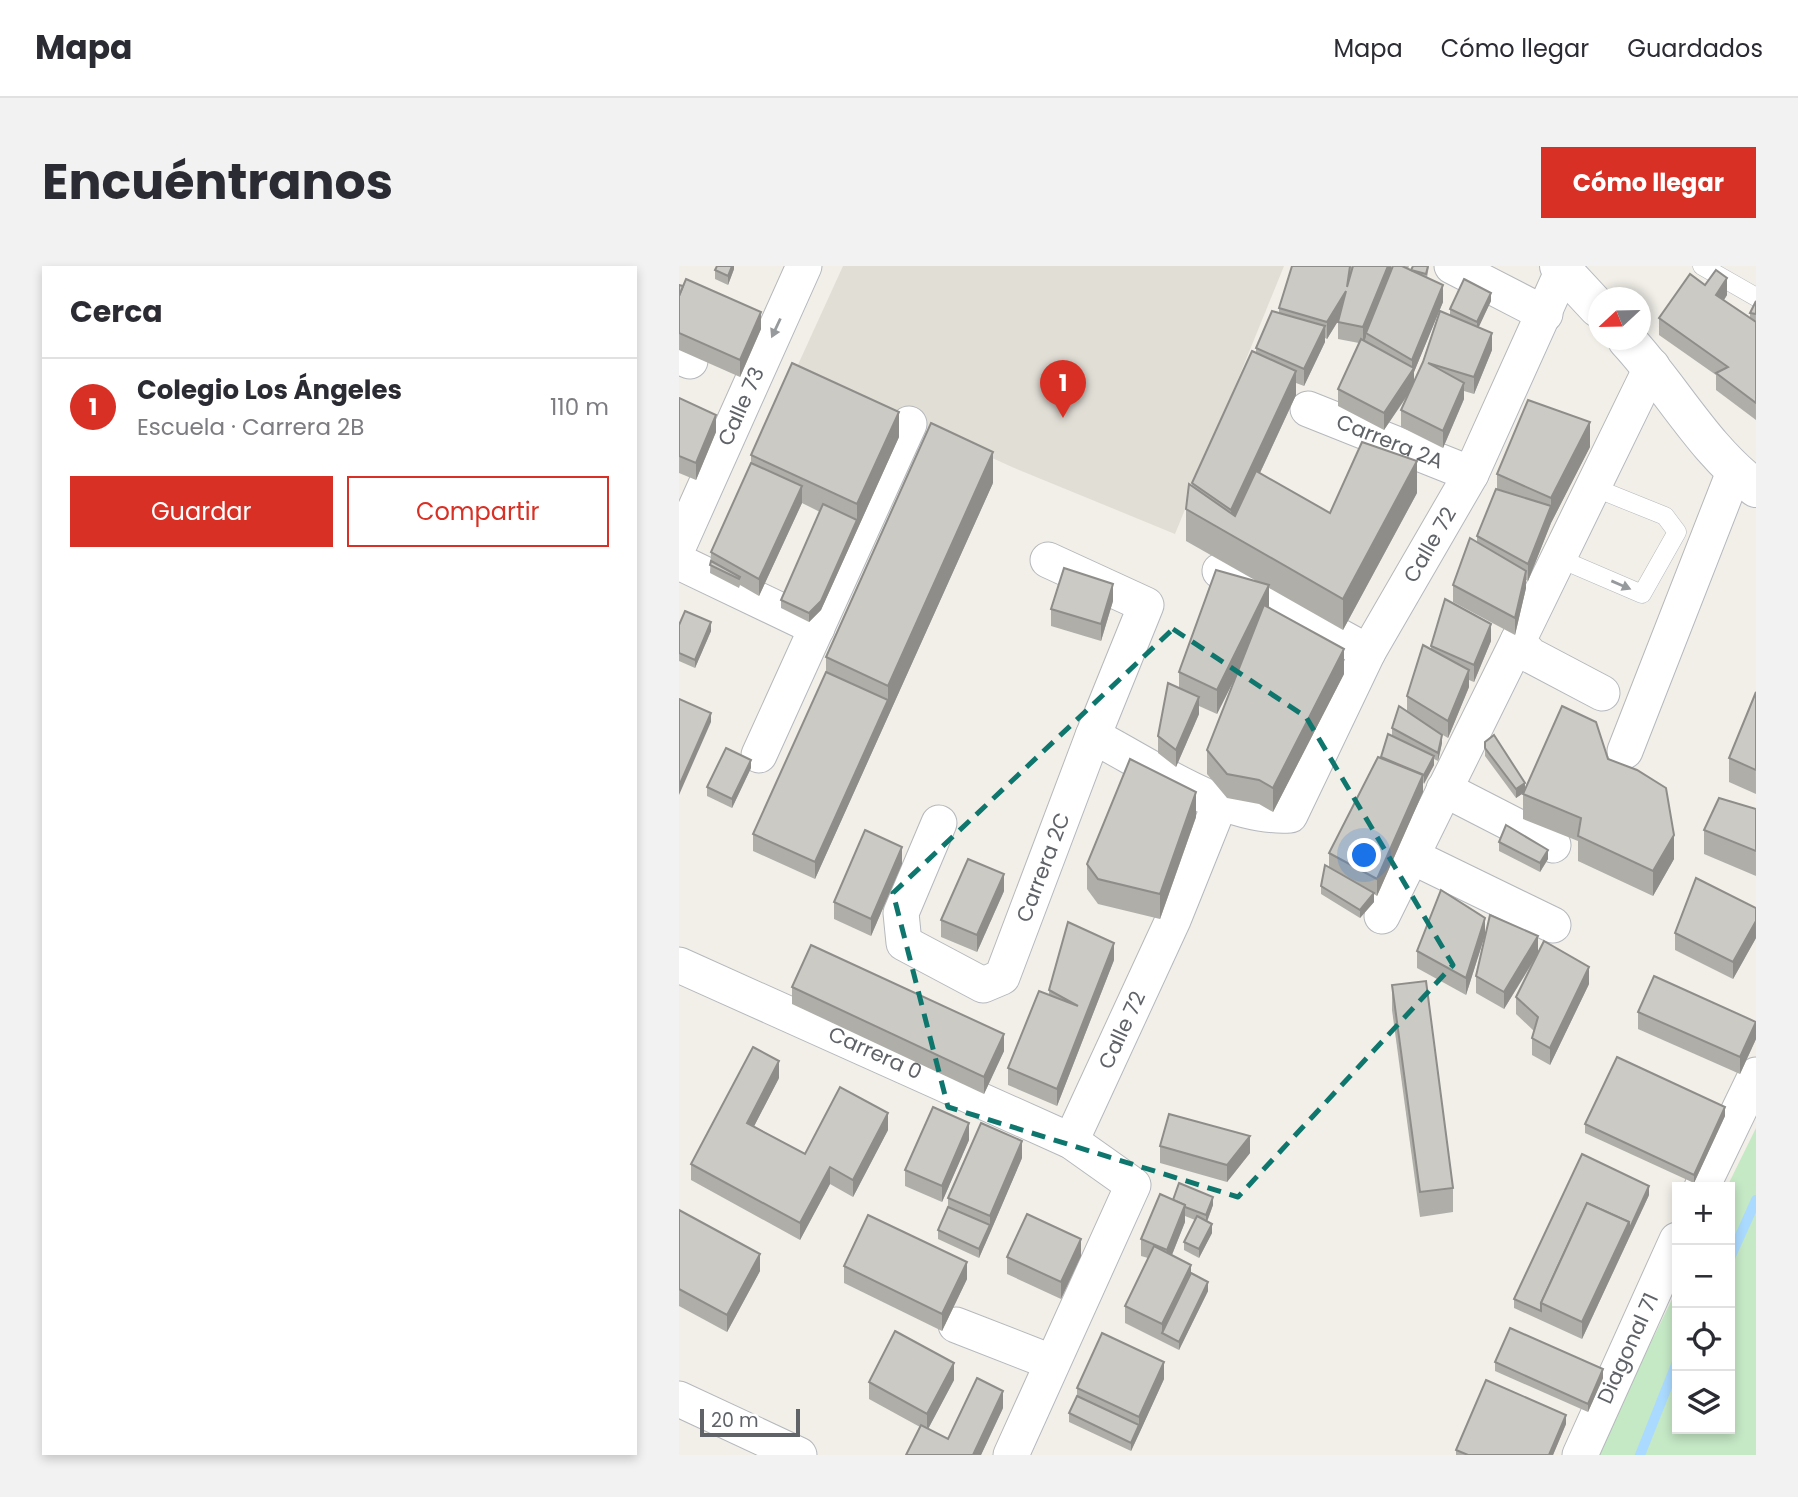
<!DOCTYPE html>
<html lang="es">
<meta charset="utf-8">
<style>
:root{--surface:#fff;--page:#f2f2f3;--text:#2b2b33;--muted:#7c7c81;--line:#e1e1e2;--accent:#d93025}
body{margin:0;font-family:Poppins,sans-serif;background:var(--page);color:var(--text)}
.controls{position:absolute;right:21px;bottom:21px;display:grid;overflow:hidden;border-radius:0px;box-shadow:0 4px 10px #0003}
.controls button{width:63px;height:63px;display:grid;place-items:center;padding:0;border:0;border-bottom:2px solid var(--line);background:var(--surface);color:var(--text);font:35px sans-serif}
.compass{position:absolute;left:909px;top:21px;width:63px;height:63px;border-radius:50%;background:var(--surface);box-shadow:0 4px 10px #0003;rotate:248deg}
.scale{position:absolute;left:21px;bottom:18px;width:100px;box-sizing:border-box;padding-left:7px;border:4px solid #5f6368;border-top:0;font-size:19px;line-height:24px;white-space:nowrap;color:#5f6368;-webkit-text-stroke:5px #fff;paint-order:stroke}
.you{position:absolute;left:686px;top:590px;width:24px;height:24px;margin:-18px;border:5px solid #fff;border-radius:50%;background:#1a73e8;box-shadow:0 0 0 10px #1a73e833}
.badge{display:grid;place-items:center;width:46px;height:46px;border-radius:50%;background:var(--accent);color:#fff;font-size:23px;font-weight:700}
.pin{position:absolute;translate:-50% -58px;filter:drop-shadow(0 2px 4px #0008)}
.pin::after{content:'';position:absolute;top:37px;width:24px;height:21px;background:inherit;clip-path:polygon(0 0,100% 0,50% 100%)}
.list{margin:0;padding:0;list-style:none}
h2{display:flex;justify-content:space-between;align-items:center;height:91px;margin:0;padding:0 28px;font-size:30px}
h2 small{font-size:23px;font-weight:400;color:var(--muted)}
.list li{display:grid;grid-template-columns:46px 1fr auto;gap:21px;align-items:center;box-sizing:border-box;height:98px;padding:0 28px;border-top:2px solid var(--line)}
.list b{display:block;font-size:26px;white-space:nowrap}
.list p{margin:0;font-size:23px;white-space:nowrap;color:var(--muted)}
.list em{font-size:23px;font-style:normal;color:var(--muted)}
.actions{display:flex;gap:14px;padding:21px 28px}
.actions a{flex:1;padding:16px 0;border:2px solid var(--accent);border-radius:0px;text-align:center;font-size:24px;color:var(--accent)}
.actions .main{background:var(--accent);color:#fff}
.icon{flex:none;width:38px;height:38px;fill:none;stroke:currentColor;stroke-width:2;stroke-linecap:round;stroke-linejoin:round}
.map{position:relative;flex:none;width:1077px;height:1189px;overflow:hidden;border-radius:0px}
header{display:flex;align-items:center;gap:42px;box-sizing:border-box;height:98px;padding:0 35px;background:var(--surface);border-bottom:2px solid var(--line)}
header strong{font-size:33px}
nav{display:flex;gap:38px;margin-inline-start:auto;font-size:24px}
.intro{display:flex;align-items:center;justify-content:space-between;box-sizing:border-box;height:168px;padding:0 42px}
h1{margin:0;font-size:49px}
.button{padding:18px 32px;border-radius:0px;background:var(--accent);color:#fff;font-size:24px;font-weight:700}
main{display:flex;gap:42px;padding:0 42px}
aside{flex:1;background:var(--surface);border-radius:0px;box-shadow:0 4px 10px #0003}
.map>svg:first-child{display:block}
</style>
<header>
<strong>Mapa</strong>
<nav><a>Mapa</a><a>Cómo llegar</a><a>Guardados</a></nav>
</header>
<div class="intro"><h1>Encuéntranos</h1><a class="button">Cómo llegar</a></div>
<main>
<aside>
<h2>Cerca<small></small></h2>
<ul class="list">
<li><span class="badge">1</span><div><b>Colegio Los Ángeles</b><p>Escuela · Carrera 2B</p></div><em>110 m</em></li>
</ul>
<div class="actions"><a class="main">Guardar</a><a>Compartir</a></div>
</aside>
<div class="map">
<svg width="1077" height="1189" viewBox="0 0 1077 1189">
<rect width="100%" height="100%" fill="#f1efe8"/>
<polygon fill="#e1ded6" points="164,0 605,0 496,268 333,201 117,103"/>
<polygon fill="#c5e8c5" points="1077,862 1077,1189 917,1189 998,1023 998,1163 1051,1163 1051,921 1048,921"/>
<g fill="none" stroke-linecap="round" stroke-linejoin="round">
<g stroke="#aadaff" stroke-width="10">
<polyline points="1051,992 1077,934"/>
<polyline points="961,1189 998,1096"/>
</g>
<g stroke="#b5b8bc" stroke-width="19">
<g id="lane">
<polyline points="1023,0 1077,31"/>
<polyline points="879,292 963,328 998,266 986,250 914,221"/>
</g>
</g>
<g stroke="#b5b8bc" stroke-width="37">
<g id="street">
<polyline points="773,0 866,48"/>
<polyline points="0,91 11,95"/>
<path id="s1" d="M629 143 792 208"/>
<path id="s2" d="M0 279 125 0"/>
<polyline points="369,294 467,339 414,470"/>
<polyline points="0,296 138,362"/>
<polyline points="541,305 689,386"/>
<polyline points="923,427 851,389 839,375 973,100"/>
<polyline points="946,485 1055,206"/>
<polyline points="80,489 230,158"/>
<polyline points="765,523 874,579"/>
<path id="s3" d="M260 557 222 647 225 677 304 719 323 711 414 470C472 500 545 553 611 549L689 386 792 208 884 4"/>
<polyline points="732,590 874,659"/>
<polyline points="703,650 839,375"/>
<path id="s4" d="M0 699 392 875 454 919 332 1189"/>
<path id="s5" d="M392 875 494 654 541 537"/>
<polyline points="1023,921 1077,809"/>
<polyline points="277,1059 372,1096"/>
<polyline points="0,1133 120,1189"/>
<path id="s6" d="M901 1189 998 974"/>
</g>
</g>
<g stroke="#b6babf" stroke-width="40">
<g id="secondary">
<polyline points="880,0 919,42"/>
<path d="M948 74C992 121 1025 184 1077 222"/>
</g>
</g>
<use href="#lane" stroke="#fff" stroke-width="18"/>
<use href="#street" stroke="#fff" stroke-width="35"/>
<use href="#secondary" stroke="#fff" stroke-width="38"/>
</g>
<g fill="#afaea9">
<polygon points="55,0 55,3 49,19 36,13 36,4"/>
<polygon points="613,0 730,0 729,3 732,4 750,0 748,12 764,36 735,106 735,116 771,49 771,43 812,35 799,61 813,84 795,128 785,125 785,133 764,182 722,161 722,144 731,126 705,164 659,140 659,123 680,77 659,73 659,55 648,73 646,72 646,76 625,120 617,117 617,129 581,207 651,247 738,227 664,364 590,322 590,342 665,408 594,546 580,538 548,532 528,508 528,484 558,408 538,448 520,440 520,448 497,501 479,487 479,470 500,422 500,406 581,317 507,275 507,243 513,221 513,217 577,87 577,82 600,47 600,42"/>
<polygon points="0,19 82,63 61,111 0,84"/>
<polygon points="1026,19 1048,29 1045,34 1071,52 1071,47 1077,35 1077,154 1037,124 1037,109 980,69 980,52"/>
<polygon points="0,132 37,166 17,214 0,207"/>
<polygon points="220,171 142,344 130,356 102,342 102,334 141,246 123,237 80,330 61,319 60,322 31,307 32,286 72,197 72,189"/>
<polygon points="911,181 872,257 849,315 847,314 847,322 836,369 774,336 774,319 798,276 798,270 818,223 818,208"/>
<polygon points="314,217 136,613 74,585 74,568 147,406 147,391"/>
<polygon points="434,335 422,375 372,360 372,343"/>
<polygon points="0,359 32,365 16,402 0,395"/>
<polygon points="812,375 795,416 790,414 790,421 769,472 757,465 763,477 759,495 755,493 755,499 744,518 744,526 698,630 695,628 695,636 681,652 642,628 642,620 650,602 650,587 713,470 713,462 728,445 728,430 752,383 752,380"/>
<polygon points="1077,426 1077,528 1050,516 1050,492"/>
<polygon points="806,476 846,523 929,493 995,593 974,630 899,595 899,575 844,553 844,527 837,532 806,490"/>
<polygon points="72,502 53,542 28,530 28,521"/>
<polygon points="1077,543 1077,610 1025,588 1025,564"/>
<polygon points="517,551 481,653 419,638 408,623 408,598"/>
<polygon points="820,576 869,593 861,606 820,585"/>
<polygon points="223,598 192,670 155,653 155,636"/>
<polygon points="325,625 298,686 262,671 262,654"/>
<polygon points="1077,642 1077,672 1054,713 996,684 996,667"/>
<polygon points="806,669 787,729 738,702 738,685"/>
<polygon points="859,687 910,718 871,799 853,789 853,772 855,765 837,748 837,731 859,688 825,743 797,727 797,710"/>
<polygon points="435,694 378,840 329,819 329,802 370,729 370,724"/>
<polygon points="713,719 774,922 774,946 741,951 713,744"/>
<polygon points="113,721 325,785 305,828 113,738"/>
<polygon points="959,746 1077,773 1061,808 959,763"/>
<polygon points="100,812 75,860 126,888 209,864 174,931 151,918 121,974 12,914 12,898"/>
<polygon points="1046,850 1015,917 906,867 906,858"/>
<polygon points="290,874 263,936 226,920 226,904"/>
<polygon points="481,880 571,887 548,916 481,897"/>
<polygon points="343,892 300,992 259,973 259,964 269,941 269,932"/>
<polygon points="970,929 903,1073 835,1042 835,1033"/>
<polygon points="494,934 534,939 528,956 533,967 520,992 505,984 505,976 516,954 506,950 506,956 493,989 529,1025 500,1084 446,1057 446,1040 469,992 462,990 462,973"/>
<polygon points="0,944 81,1005 48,1066 0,1040"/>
<polygon points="402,990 382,1033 328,1008 328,991"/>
<polygon points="165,1000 288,1013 263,1065 165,1017"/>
<polygon points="816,1096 924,1112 909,1146 816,1105"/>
<polygon points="485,1113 452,1185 390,1156 390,1147 398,1130 398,1122"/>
<polygon points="275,1114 249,1163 269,1173 324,1142 302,1189 241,1161 190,1133 190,1116"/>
<polygon points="887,1158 874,1189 777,1189 777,1184"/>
</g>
<g fill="#8f8d8a">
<polygon points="53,0 55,0 55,3 49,19 49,10"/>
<polygon points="709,0 712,0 712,10 687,67 687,71 684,78 684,61"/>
<polygon points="1048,12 1048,29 1037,46 1037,29"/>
<polygon points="764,19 764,36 735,106 735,119 705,164 705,147 733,105 733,94"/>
<polygon points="667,25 667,42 648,73 648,56"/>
<polygon points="812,27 812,35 798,65 798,56"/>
<polygon points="82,46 82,63 61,111 61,94"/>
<polygon points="646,60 646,76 625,120 625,103"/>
<polygon points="813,67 813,84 795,128 795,111"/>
<polygon points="617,105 617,129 552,269 552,244"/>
<polygon points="785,117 785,133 764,182 764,165"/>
<polygon points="220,146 220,171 142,344 130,356 130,347 178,254 178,238"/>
<polygon points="37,149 37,166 17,214 17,197"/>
<polygon points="911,156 911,181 872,257 849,315 849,298 872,240 872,232"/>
<polygon points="314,186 314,217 136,613 136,596 209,434 209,420"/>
<polygon points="738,195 738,227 664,364 664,333"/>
<polygon points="123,220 123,237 80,330 80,313"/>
<polygon points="847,305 847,322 836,369 836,352"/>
<polygon points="434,318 434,335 422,375 422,358"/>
<polygon points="590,319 590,344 538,448 538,424"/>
<polygon points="32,356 32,365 16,402 16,394"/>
<polygon points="812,358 812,375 795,416 795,399"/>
<polygon points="665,383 665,408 594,546 594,522"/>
<polygon points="790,404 790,421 769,472 769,455"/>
<polygon points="520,431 520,448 497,501 497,484"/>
<polygon points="32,447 32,456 0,529 0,520"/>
<polygon points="763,469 763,477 759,495 759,487"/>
<polygon points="755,490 755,499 745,518 745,509"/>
<polygon points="72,494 72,502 53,542 53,533"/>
<polygon points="744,509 744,526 698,630 698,613"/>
<polygon points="846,517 846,526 837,532 837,523"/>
<polygon points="517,526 517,551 481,653 481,628"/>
<polygon points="995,569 995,593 974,630 974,605"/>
<polygon points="223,581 223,598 192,670 192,653"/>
<polygon points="869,584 869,593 861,606 861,597"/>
<polygon points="325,608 325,625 298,686 298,669"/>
<polygon points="695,627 695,636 681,652 681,644"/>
<polygon points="806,652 806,669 787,729 787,712"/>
<polygon points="1077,655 1077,672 1054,713 1054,696"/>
<polygon points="859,670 859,687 825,743 825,726"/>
<polygon points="435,677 435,694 378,840 378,823"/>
<polygon points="910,701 910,718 871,799 871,782"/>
<polygon points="1077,756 1077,773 1061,808 1061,791"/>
<polygon points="325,768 325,785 305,828 305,811"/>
<polygon points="100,795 100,812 68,874 68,857"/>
<polygon points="1046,841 1046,850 1015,917 1015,909"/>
<polygon points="209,847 209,864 174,931 174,914"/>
<polygon points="290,857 290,874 263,936 263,920"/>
<polygon points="571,870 571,887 548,916 548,899"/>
<polygon points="343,875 343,892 311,967 311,950"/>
<polygon points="151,901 151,918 121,974 121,957"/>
<polygon points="970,920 970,929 903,1073 903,1056 950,956"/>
<polygon points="534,931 534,939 527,958 527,949"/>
<polygon points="506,939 506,956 488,1001 488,984"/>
<polygon points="533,958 533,967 520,992 520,983"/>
<polygon points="311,959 311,967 300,992 300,983"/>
<polygon points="402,973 402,990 382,1033 382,1016"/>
<polygon points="81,988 81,1005 48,1066 48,1049"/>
<polygon points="288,996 288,1013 263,1065 263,1048"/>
<polygon points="512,999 512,1016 483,1067 483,1058"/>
<polygon points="529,1016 529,1025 500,1084 500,1076"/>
<polygon points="485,1096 485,1113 460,1168 460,1151"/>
<polygon points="275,1097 275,1114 248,1165 248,1148"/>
<polygon points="924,1103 924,1112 909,1146 909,1138"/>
<polygon points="324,1125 324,1142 302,1189 294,1189"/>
<polygon points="887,1149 887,1158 874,1189 870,1189"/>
<polygon points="460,1159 460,1168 452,1185 452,1177"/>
</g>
<g fill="#cccac5" stroke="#8f8d8a" stroke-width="2">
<polygon points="38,0 53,0 49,10 36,4"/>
<polygon points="613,0 671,0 668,21 674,0 709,0 684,61 659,56 667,25 648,56 600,42"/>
<polygon points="714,0 723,0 764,19 733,94 687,67"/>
<polygon points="734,0 749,0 747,8 732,4"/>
<polygon points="1037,4 1048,12 1037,29 1077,56 1077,137 1037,107 1049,101 980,52 1011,8 1026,19"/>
<polygon points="7,13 82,46 61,94 0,67 0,30"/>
<polygon points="785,13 812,27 798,56 771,43"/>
<polygon points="0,19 4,20 0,30"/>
<polygon points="1077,35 1077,48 1071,47"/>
<polygon points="593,45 646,60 625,103 577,82"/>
<polygon points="761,45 813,67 795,111 749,97 785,117 764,165 722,144 744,96"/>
<polygon points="682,73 735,102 705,147 659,123"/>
<polygon points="573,85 617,105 552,244 513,217"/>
<polygon points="113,97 220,146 178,238 72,189"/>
<polygon points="0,132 37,149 17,197 0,190"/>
<polygon points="849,134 911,156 872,232 818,208"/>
<polygon points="252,157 314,186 209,420 147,391"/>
<polygon points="683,176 738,195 664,333 507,243 510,218 556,250 577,205 651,247"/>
<polygon points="72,197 123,220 80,313 32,286"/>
<polygon points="817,223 872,240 849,298 798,270"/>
<polygon points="144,238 178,254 142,335 130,347 102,334"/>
<polygon points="791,272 847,305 836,352 774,319"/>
<polygon points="32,295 61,311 60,313 31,299"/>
<polygon points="385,302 434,318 422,358 372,343"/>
<polygon points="537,304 590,319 538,424 500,406"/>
<polygon points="766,333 812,358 795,399 752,380"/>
<polygon points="585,339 665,383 594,522 580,514 548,508 528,484"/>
<polygon points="6,345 32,356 16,394 0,387 0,359"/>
<polygon points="744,379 790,404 769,455 728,430"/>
<polygon points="147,406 209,434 136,596 74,568"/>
<polygon points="489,417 520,431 497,484 479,470"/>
<polygon points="1077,426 1077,504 1050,492"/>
<polygon points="0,433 32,447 0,520"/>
<polygon points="720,440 763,469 759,487 713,462"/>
<polygon points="883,440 917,456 929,493 958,504 987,522 995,569 974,605 899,570 902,552 844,528"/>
<polygon points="709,468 755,490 745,509 702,491"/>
<polygon points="815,469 846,517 837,523 806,482 806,476"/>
<polygon points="47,482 72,494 53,533 28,521"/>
<polygon points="699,491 744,509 698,613 650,587"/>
<polygon points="451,493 517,526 481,628 419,613 408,598"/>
<polygon points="1040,532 1077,543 1077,585 1025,564"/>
<polygon points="827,559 869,584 861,597 820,576"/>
<polygon points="186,564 223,581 192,653 155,636"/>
<polygon points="289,593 325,608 298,669 262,654"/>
<polygon points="646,599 695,627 681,644 642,620"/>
<polygon points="1017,612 1077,642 1077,655 1054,696 996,667"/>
<polygon points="762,624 806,652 787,712 738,685"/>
<polygon points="811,649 859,670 825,726 797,710"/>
<polygon points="389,656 435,677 378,823 329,802 360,725 399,740 370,724"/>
<polygon points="865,675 910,701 871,782 853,772 859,751 837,731"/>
<polygon points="132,679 325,768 305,811 113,721"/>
<polygon points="975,710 1077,756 1061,791 959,746"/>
<polygon points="747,715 774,922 741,926 713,719"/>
<polygon points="74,781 100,795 68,857 126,888 161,821 209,847 174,914 151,901 121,957 12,898"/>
<polygon points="938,791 1046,841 1015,909 906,858"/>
<polygon points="254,841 290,857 263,920 226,904"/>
<polygon points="490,848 571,870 548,899 481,880"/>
<polygon points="302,857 343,875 311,950 269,932"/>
<polygon points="903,888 970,920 950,964 950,956 908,937 862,1037 862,1045 835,1033"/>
<polygon points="500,917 534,931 527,949 506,941 506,939 494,934"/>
<polygon points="481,928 506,939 488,984 462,973"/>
<polygon points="908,937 950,956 903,1056 862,1037"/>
<polygon points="269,941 311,959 300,983 259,964"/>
<polygon points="0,944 81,988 48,1049 0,1023"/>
<polygon points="348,948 402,973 382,1016 328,991"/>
<polygon points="189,949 288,996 263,1048 165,1000"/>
<polygon points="518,950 533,958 520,983 505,976"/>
<polygon points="475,980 512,999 483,1058 446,1040"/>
<polygon points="512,1007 529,1016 500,1076 483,1067"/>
<polygon points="831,1062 924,1103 909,1138 816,1096"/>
<polygon points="216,1065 275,1097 248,1148 190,1116"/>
<polygon points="423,1067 485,1096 460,1151 398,1122"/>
<polygon points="298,1112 324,1125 294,1189 227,1189 242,1159 269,1173"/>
<polygon points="807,1114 887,1149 870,1189 789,1189 777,1184"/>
<polygon points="398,1130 460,1159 452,1177 390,1147"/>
</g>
<defs><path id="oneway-solid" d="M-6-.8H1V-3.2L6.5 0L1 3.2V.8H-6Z" transform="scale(1.75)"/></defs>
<g fill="#979a9d">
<use href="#oneway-solid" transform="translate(97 62) rotate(115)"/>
<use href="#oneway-solid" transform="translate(942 319) rotate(23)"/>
</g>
<path fill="none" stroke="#0f766e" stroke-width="5" stroke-dasharray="14 9" stroke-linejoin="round" d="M494 363 627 451 774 699 559 931 269 841 214 627Z"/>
<g text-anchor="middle" stroke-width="5" stroke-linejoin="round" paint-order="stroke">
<g font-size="21" fill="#5f6368" stroke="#fff">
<text dy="7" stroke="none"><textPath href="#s2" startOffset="152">Calle 73</textPath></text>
<text dy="7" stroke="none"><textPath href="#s1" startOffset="88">Carrera 2A</textPath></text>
<text dy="7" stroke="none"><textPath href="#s3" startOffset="1015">Calle 72</textPath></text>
<text dy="7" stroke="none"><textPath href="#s3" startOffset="355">Carrera 2C</textPath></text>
<text dy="7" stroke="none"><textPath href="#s5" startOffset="122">Calle 72</textPath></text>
<text dy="7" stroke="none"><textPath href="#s4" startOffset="215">Carrera 0</textPath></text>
<text dy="7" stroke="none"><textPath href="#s6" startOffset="117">Diagonal 71</textPath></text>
</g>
</g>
</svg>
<div class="controls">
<button>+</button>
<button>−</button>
<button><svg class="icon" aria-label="locate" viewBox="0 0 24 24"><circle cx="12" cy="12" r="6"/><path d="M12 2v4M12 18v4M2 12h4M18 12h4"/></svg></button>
<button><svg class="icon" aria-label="layers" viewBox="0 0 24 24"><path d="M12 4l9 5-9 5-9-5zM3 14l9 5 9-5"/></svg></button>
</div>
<svg class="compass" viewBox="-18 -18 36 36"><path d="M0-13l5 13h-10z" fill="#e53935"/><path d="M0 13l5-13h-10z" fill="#7c7c81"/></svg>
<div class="scale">20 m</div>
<div class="you"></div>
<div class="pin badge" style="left:384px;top:152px">1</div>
</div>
</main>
